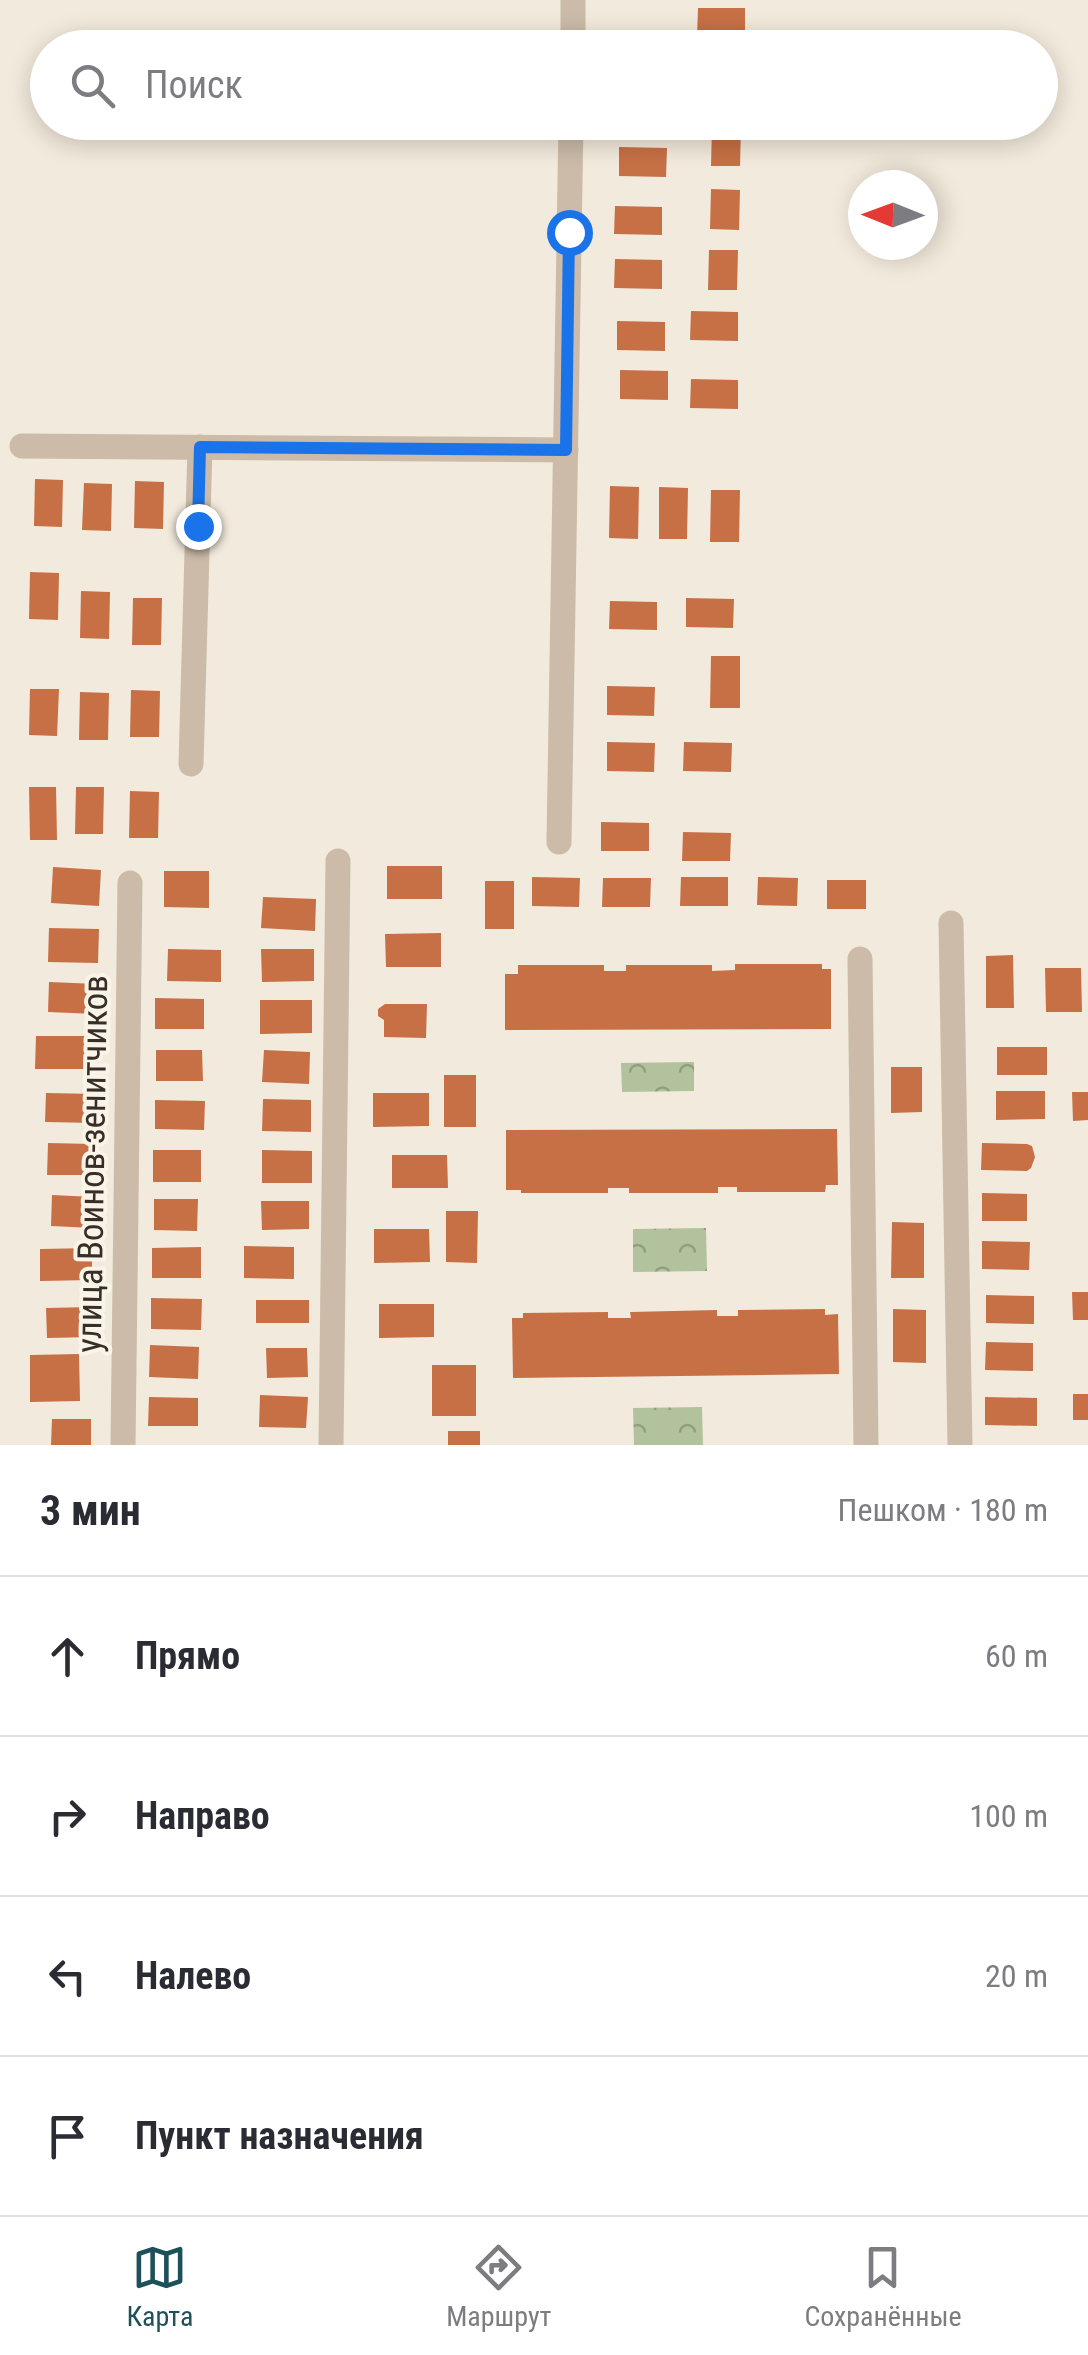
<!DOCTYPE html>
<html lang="ru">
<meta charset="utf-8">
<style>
:root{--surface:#fff;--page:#f2f2f3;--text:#2b2b33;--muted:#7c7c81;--line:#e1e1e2;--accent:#1d5059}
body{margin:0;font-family:"Roboto Condensed",sans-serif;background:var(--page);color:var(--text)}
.compass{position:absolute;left:848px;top:170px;width:90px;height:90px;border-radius:50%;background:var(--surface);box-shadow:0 5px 25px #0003;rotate:271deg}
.stop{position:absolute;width:30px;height:30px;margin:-22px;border:8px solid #1a73e8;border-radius:50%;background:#fff}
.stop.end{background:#1a73e8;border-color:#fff;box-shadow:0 2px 10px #0008}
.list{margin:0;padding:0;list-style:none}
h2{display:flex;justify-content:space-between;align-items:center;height:130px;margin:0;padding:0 40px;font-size:42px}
h2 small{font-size:32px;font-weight:400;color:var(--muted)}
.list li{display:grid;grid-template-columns:65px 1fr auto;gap:30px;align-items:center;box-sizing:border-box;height:160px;padding:0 40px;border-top:2px solid var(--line)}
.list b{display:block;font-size:38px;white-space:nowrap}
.list em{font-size:32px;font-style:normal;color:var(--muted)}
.icon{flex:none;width:55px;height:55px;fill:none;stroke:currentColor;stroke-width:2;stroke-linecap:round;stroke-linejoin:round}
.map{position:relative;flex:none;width:1088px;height:1445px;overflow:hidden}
.search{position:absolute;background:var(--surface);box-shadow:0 5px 25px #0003;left:30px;right:30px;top:30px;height:110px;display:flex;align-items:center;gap:25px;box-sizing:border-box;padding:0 35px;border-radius:55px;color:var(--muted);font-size:38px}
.sheet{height:770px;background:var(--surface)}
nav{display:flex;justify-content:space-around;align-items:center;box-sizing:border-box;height:140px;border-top:2px solid var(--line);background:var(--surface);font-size:28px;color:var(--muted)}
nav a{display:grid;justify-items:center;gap:5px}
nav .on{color:var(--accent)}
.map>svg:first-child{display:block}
</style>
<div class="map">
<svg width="1088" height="1445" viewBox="0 0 1088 1445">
<defs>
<pattern id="forest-crowns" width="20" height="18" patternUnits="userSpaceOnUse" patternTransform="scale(2.5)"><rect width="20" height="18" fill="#b1c29c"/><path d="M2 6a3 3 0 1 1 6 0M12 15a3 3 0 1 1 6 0" fill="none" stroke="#919e7f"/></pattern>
</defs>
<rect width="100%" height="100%" fill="#f2eadc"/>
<g fill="url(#forest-crowns)">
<polygon points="694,1062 694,1091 622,1092 621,1063"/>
<polygon points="706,1228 707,1271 633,1272 633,1229"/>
<polygon points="702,1407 703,1445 634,1445 633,1408"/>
</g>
<g fill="#c77045">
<polygon points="698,8 745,8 745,37 697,37"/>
<polygon points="712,126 741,126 740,166 711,166"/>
<polygon points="619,147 667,148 666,177 619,176"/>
<polygon points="711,189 740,190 739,230 710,229"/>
<polygon points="615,206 662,207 662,235 614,234"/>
<polygon points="709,250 738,250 737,290 708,290"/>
<polygon points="615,259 662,260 662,289 614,288"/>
<polygon points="691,311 738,312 738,341 690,340"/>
<polygon points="617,321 665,322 665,351 617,350"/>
<polygon points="620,370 668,371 668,400 620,399"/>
<polygon points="691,379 738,380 738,409 690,408"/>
<polygon points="35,479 63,480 62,527 34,526"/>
<polygon points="135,481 164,482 163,529 134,528"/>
<polygon points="84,483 112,484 111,531 82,530"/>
<polygon points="610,486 639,487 638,539 609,538"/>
<polygon points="659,487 688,488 687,539 659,539"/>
<polygon points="711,490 740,490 739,542 710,542"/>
<polygon points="30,572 59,573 58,620 29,619"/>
<polygon points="81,591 110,592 109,639 80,638"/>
<polygon points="133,598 162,598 161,645 132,645"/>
<polygon points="686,598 734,599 733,628 686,627"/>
<polygon points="610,601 657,602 657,630 609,629"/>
<polygon points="711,656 740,656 740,708 710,708"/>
<polygon points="607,686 655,687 654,716 607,715"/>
<polygon points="30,689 59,689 57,736 29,735"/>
<polygon points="131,690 160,691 159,737 130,737"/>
<polygon points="80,692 109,693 108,740 79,740"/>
<polygon points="607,742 655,743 654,772 607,771"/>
<polygon points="684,742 732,743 731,772 683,771"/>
<polygon points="29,787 56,787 57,840 30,840"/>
<polygon points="76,787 104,787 103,834 75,834"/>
<polygon points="130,791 159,792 158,838 129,838"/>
<polygon points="601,822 649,823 649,851 601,851"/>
<polygon points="683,832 731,833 730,861 682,861"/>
<rect x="387" y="866" width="55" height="33"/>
<polygon points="53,867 101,870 99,906 51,903"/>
<polygon points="164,871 209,871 209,908 164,907"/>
<polygon points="532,877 580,878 579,907 532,906"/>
<polygon points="681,877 728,877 728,906 680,906"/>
<polygon points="758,877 798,878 797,906 757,905"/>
<polygon points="603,878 651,878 650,907 602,907"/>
<rect x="827" y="880" width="39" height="29"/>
<rect x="485" y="881" width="29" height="48"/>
<polygon points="263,897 316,899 315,931 261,928"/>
<polygon points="49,928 99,929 98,963 48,962"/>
<polygon points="441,933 441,967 386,967 385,934"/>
<polygon points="168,949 221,950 221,982 167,981"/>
<polygon points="261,949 314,949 314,981 262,982"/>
<polygon points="1013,955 1014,1008 986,1008 986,956"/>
<polygon points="735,964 822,964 822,969 831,969 831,1029 505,1030 505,974 518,974 518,965 604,965 604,971 626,971 626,965 712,965 712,971 735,970"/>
<polygon points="1045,968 1081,968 1082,1012 1046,1012"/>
<polygon points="49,982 97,984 96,1014 48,1012"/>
<polygon points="155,998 204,999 204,1029 155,1029"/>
<polygon points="260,1000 312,1000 312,1033 260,1034"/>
<polygon points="385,1004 427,1004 426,1038 384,1037 384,1020 378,1016 378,1009"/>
<polygon points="36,1036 89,1036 89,1069 35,1069"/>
<rect x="997" y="1047" width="50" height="28"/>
<polygon points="156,1050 202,1050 203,1081 156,1081"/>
<polygon points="264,1050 310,1052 309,1084 262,1082"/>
<polygon points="891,1067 922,1067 922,1112 891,1113"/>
<rect x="444" y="1075" width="32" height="52"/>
<polygon points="996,1091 1045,1091 1045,1119 996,1120"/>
<polygon points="1072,1092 1088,1092 1088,1120 1073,1121"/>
<polygon points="46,1093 96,1094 95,1123 45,1122"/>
<polygon points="373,1093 429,1093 429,1126 373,1127"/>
<polygon points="263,1099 311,1100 311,1132 262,1131"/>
<polygon points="155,1100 205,1101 204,1130 155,1129"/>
<polygon points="837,1129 838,1185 826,1185 825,1192 737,1192 737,1187 718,1187 718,1193 629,1193 629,1188 608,1188 608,1193 521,1193 521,1190 506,1190 506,1130"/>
<polygon points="48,1143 93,1144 93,1175 47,1175"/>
<polygon points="982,1143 1027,1144 1032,1146 1035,1157 1031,1168 1027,1171 981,1170"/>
<rect x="153" y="1150" width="48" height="32"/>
<polygon points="262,1150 312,1151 312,1183 262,1183"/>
<polygon points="392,1155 447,1155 448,1188 392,1188"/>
<polygon points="982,1193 1027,1194 1027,1221 982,1221"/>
<polygon points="52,1195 94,1197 93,1228 51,1226"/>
<polygon points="154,1199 198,1199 197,1231 154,1230"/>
<polygon points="261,1201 309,1201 309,1229 262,1230"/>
<polygon points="446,1211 478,1211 477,1263 446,1262"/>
<polygon points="892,1222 924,1223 924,1278 891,1278"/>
<polygon points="374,1229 429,1229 430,1262 374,1263"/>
<polygon points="982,1241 1030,1242 1029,1270 982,1269"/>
<polygon points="244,1246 294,1247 294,1279 244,1278"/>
<polygon points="201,1247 201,1278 152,1278 152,1248"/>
<polygon points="92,1248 92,1280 40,1281 40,1249"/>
<polygon points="1072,1292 1088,1292 1088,1320 1073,1320"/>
<polygon points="986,1295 1034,1296 1034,1324 986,1323"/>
<polygon points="151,1298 202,1299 201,1330 151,1329"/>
<rect x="256" y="1300" width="53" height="23"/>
<polygon points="379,1304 434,1304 434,1337 379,1338"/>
<polygon points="93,1307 93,1337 47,1338 46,1308"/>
<polygon points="825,1309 825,1315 838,1314 839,1374 513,1378 512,1318 523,1318 523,1313 608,1312 608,1318 631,1318 630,1312 717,1310 717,1316 738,1316 738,1310"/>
<polygon points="893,1309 926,1310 926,1363 893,1362"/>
<polygon points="986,1342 1033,1343 1033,1371 985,1370"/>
<polygon points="150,1345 199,1347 198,1379 149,1377"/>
<polygon points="266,1348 307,1348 308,1377 267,1378"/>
<polygon points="79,1354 80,1401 30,1402 30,1355"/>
<rect x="432" y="1365" width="44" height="51"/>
<rect x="1073" y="1394" width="15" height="26"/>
<polygon points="260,1395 308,1397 306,1428 259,1427"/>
<polygon points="149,1397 198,1398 198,1426 148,1426"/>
<polygon points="985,1397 1037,1398 1037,1426 985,1425"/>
<polygon points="52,1419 91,1419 91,1445 51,1445"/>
<rect x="448" y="1431" width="32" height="14"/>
</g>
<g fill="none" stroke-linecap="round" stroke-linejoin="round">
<g stroke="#cbbba8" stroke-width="25">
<polyline points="573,48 573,0"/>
<polyline points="22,446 566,450"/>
<polyline points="191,764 200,447"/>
<polyline points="559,842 571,122"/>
<polyline points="951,923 960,1445"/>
<polyline points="860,959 866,1445"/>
<polyline points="123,1445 130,883"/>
<polyline points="331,1445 338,861"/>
</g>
</g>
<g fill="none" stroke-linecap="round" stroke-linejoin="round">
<polyline stroke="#1a73e8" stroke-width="12" points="198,526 200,447 566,450 569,232"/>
</g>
<g text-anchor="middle" stroke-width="8" stroke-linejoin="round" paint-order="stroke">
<g font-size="35" fill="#372e28" stroke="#faf3e8">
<text transform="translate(92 1164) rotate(-89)" y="12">улица Воинов-зенитчиков</text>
</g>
</g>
</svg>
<svg class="compass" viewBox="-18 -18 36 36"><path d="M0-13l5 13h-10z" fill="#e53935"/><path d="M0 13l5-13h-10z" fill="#7c7c81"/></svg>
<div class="stop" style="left:569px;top:232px"></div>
<div class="stop end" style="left:198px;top:526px"></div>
<div class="search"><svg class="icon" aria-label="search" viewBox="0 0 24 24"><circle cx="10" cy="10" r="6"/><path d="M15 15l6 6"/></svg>Поиск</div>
</div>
<section class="sheet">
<h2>3 мин<small>Пешком · 180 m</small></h2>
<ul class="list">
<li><svg class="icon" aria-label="ahead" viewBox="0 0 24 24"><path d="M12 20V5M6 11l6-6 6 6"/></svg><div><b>Прямо</b></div><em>60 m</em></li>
<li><svg class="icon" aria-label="right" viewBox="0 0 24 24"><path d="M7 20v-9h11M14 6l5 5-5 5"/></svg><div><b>Направо</b></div><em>100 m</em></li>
<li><svg class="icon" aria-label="left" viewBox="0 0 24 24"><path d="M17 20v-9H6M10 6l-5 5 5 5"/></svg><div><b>Налево</b></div><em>20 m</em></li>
<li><svg class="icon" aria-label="arrive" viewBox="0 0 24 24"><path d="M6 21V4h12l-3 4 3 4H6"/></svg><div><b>Пункт назначения</b></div></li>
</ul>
</section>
<nav>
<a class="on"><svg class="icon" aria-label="map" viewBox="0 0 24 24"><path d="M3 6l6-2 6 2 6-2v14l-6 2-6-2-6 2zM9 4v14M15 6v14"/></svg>Карта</a>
<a><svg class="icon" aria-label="directions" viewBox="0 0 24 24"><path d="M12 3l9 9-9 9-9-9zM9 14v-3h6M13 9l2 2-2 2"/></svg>Маршрут</a>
<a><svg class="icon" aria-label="saved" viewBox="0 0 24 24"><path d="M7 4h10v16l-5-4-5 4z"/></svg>Сохранённые</a>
</nav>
